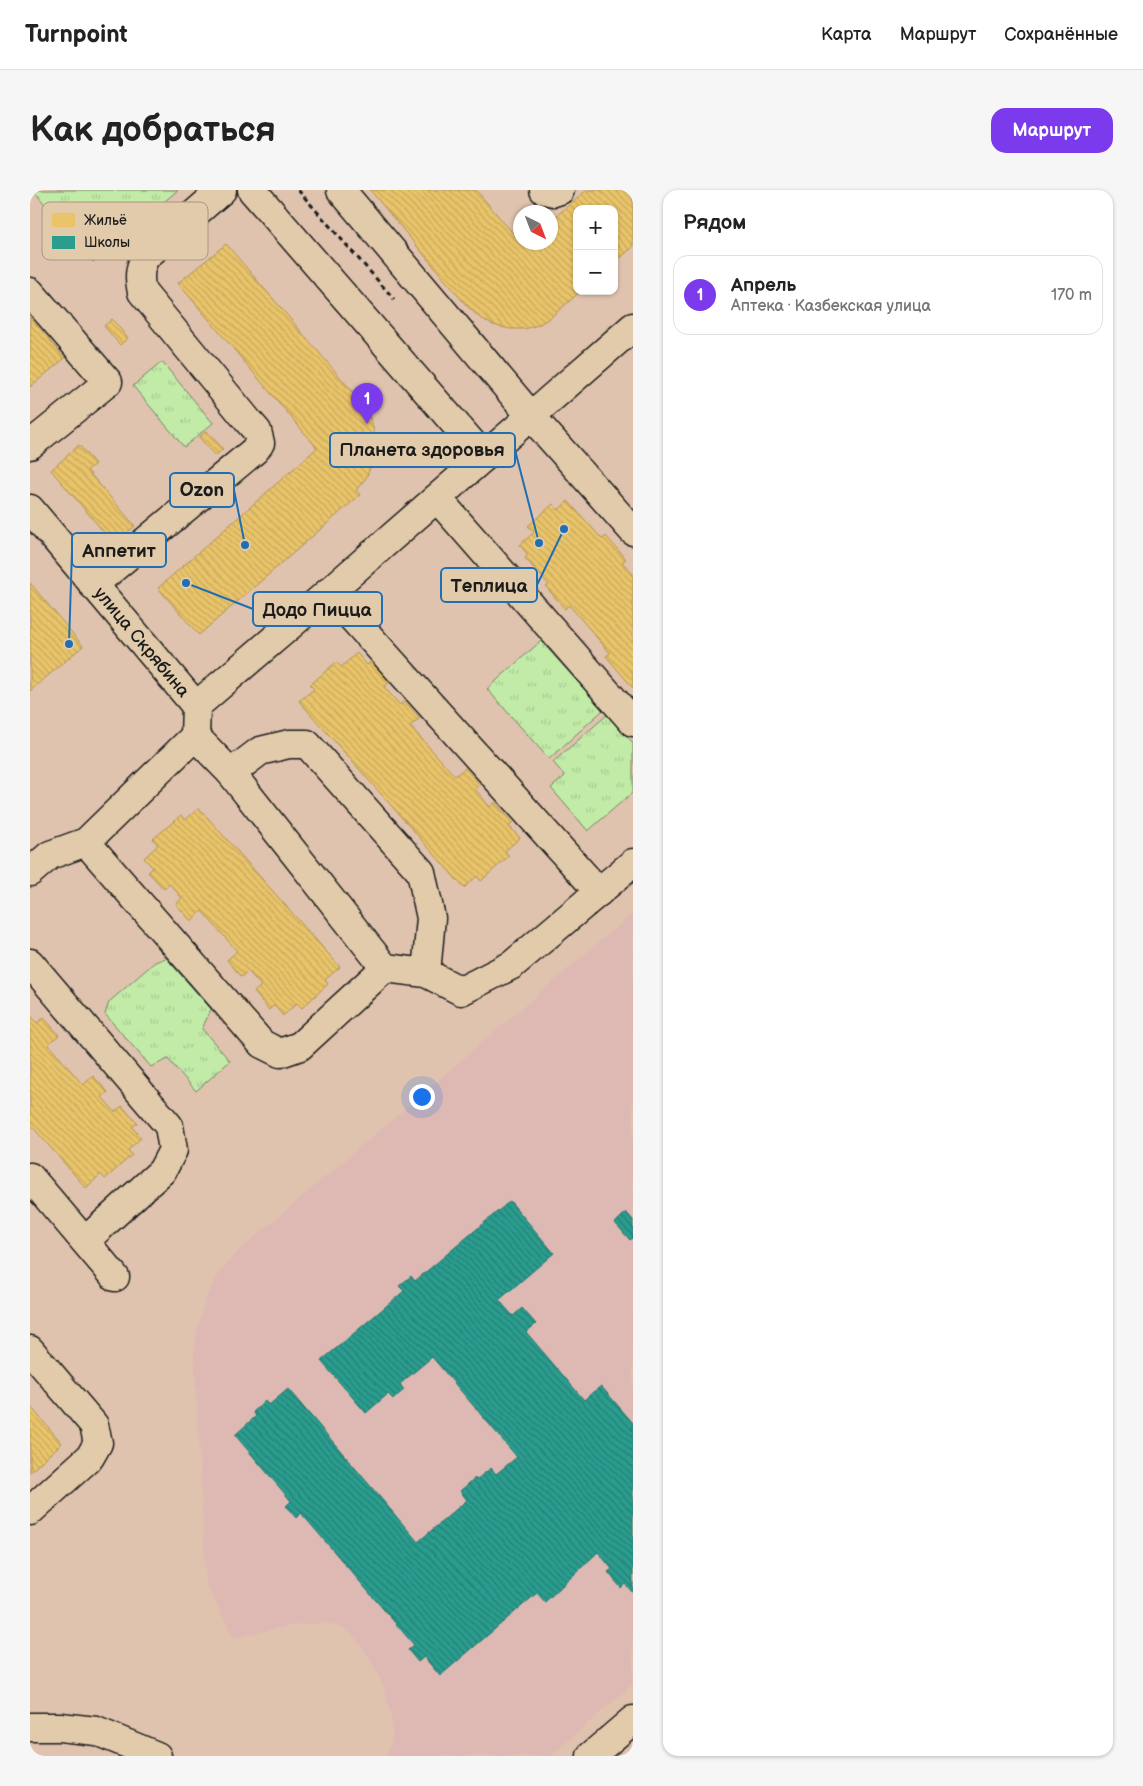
<!DOCTYPE html>
<html lang="ru">
<meta charset="utf-8">
<style>
:root{--surface:#fff;--page:#f6f6f6;--text:#222;--muted:#767676;--line:#e0e0e0;--accent:#7c3aed}
body{margin:0;font-family:"Balsamiq Sans",sans-serif;background:var(--page);color:var(--text)}
.controls{position:absolute;right:15px;top:15px;display:grid;overflow:hidden;border-radius:10px;box-shadow:0 1px 4px #0004}
.controls button{width:45px;height:45px;display:grid;place-items:center;padding:0;border:0;border-bottom:1px solid var(--line);background:var(--surface);color:var(--text);font:25px sans-serif}
.compass{position:absolute;left:483px;top:15px;width:45px;height:45px;border-radius:50%;background:var(--surface);box-shadow:0 1px 4px #0004;rotate:138deg}
.you{position:absolute;left:391px;top:906px;width:18px;height:18px;margin:-12px;border:4px solid #fff;border-radius:50%;background:#1a73e8;box-shadow:0 0 0 8px #1a73e833}
.badge{display:grid;place-items:center;width:32px;height:32px;border-radius:50%;background:var(--accent);color:#fff;font-size:16px;font-weight:700}
.pin{position:absolute;translate:-50% -41px;filter:drop-shadow(0 1px 2px #0008)}
.pin::after{content:'';position:absolute;top:26px;width:18px;height:15px;background:inherit;clip-path:polygon(0 0,100% 0,50% 100%)}
.list{margin:0;padding:0;list-style:none}
h2{display:flex;justify-content:space-between;align-items:center;height:65px;margin:0;padding:0 20px;font-size:21px}
h2 small{font-size:16px;font-weight:400;color:var(--muted)}
.list li{display:grid;grid-template-columns:32px 1fr auto;gap:15px;align-items:center;box-sizing:border-box;height:80px;margin:0 10px 10px;padding:0 10px;border:1px solid var(--line);border-radius:15px}
.list b{display:block;font-size:19px;white-space:nowrap}
.list p{margin:0;font-size:16px;white-space:nowrap;color:var(--muted)}
.list em{font-size:16px;font-style:normal;color:var(--muted)}
.map{position:relative;flex:none;width:603px;height:1566px;overflow:hidden;border-radius:15px}
header{display:flex;align-items:center;gap:30px;box-sizing:border-box;height:70px;padding:0 25px;background:var(--surface);border-bottom:1px solid var(--line)}
header strong{font-size:24px}
nav{display:flex;gap:28px;margin-inline-start:auto;font-size:18px}
.intro{display:flex;align-items:center;justify-content:space-between;box-sizing:border-box;height:120px;padding:0 30px}
h1{margin:0;font-size:35px}
.button{padding:12px 22px;border-radius:15px;background:var(--accent);color:#fff;font-size:18px;font-weight:700}
main{display:flex;gap:30px;padding:0 30px}
aside{flex:1;background:var(--surface);border-radius:15px;box-shadow:0 1px 4px #0004}
.map>svg:first-child{display:block}
</style>
<header>
<strong>Turnpoint</strong>
<nav><a>Карта</a><a>Маршрут</a><a>Сохранённые</a></nav>
</header>
<div class="intro"><h1>Как добраться</h1><a class="button">Маршрут</a></div>
<main>
<div class="map">
<svg width="603" height="1566" viewBox="0 0 603 1566">
<defs>
<pattern id="park-tufts" width="24" height="20" patternUnits="userSpaceOnUse" patternTransform="scale(1.25)"><rect width="24" height="20" fill="#c2eba7"/><path d="M3 7l-1-3M5 7V3M7 7l1-3M15 17l-1-3M17 17v-4M19 17l1-3" fill="none" stroke="#a6c98f"/></pattern>
<pattern id="homes-back-hatch" width="6" height="6" patternUnits="userSpaceOnUse" patternTransform="scale(1.25)"><rect width="6" height="6" fill="#e9c46a"/><path d="M-1 5l2 2M0 0l6 6M5-1l2 2" fill="none" stroke="#c7a85b"/></pattern>
<pattern id="schools-back-hatch" width="6" height="6" patternUnits="userSpaceOnUse" patternTransform="scale(1.25)"><rect width="6" height="6" fill="#2a9d8f"/><path d="M-1 5l2 2M0 0l6 6M5-1l2 2" fill="none" stroke="#237f74"/></pattern>
</defs>
<rect width="100%" height="100%" fill="#e0c3af"/>
<filter id="ink" filterUnits="userSpaceOnUse"><feTurbulence type="fractalNoise" baseFrequency=".02" numOctaves="2"/><feDisplacementMap in="SourceGraphic" scale="10" xChannelSelector="R" yChannelSelector="G"/><feConvolveMatrix kernelMatrix="1 2 1 2 8 2 1 2 1" color-interpolation-filters="sRGB"/></filter>
<g filter="url(#ink)">
<polygon fill="#deb9b3" points="603,723 603,1494 521,1566 357,1566 362,1547 361,1525 353,1495 336,1462 319,1441 298,1433 259,1436 204,1448 176,1394 164,1164 165,1148 175,1109 187,1086 205,1064"/>
<g fill="url(#park-tufts)" stroke="#6f8462">
<polygon points="3,0 148,0 63,72"/>
<polygon points="132,172 183,233 154,257 103,196"/>
<polygon points="511,451 573,520 519,569 457,499"/>
<polygon points="578,524 603,553 603,602 558,641 521,598 535,586 523,572"/>
<polygon points="136,768 181,819 172,839 200,871 166,901 138,869 121,877 75,824 79,812 125,772"/>
</g>
<g fill="url(#homes-back-hatch)" stroke="#ac9253">
<polygon points="340,0 446,0 492,54 495,52 520,52 520,31 557,0 603,0 603,57 584,73 584,19 547,19 547,101 551,101 520,128 508,135 495,139 480,139 463,135 449,127 437,116"/>
<polygon points="196,54 334,215 342,233 345,247 344,268 336,288 326,300 330,305 169,445 128,398 287,258 148,93"/>
<polygon points="0,127 35,168 0,197"/>
<polygon points="82,129 98,148 90,155 74,136"/>
<polygon points="177,241 193,259 185,266 169,247"/>
<polygon points="49,255 65,274 57,280 105,336 84,354 21,280"/>
<polygon points="538,311 572,349 576,346 596,369 592,372 603,384 603,498 576,466 580,463 539,415 535,419 516,397 519,395 495,368 498,365 490,355 504,342 498,336 523,314 528,320"/>
<polygon points="0,393 53,456 0,501"/>
<polygon points="327,463 337,475 342,471 360,492 354,497 370,515 374,511 390,528 380,536 425,586 435,578 450,595 445,599 460,617 465,612 483,632 479,636 490,648 475,661 479,666 451,691 447,686 434,698 269,511 284,499 280,495 306,472 311,477"/>
<polygon points="169,618 310,777 295,790 298,794 272,818 267,813 253,826 244,815 239,820 224,802 231,796 218,781 211,787 197,770 207,761 172,721 161,731 146,714 152,708 140,694 134,699 118,682 123,678 114,668 128,655 123,649 151,625 155,630"/>
<polygon points="0,825 7,833 14,828 29,845 18,854 53,895 63,886 78,902 72,907 85,922 92,916 107,933 102,937 111,948 98,960 102,965 75,989 71,984 56,998 0,934"/>
<polygon points="0,1216 32,1253 0,1282"/>
</g>
<g fill="url(#schools-back-hatch)" stroke="#26766c">
<polygon points="480,1011 524,1063 469,1110 483,1126 492,1118 506,1134 496,1142 554,1210 571,1196 603,1233 603,1403 595,1394 591,1398 578,1382 582,1379 568,1362 515,1412 507,1403 410,1486 394,1467 388,1472 378,1460 384,1455 271,1323 266,1328 256,1316 261,1311 205,1245 226,1226 223,1222 235,1211 239,1215 258,1199 388,1352 437,1310 430,1301 445,1288 446,1290 461,1278 466,1284 487,1267 402,1167 370,1194 374,1200 363,1209 358,1204 336,1223 291,1171 374,1101 369,1096 381,1086 385,1091"/>
<polygon points="596,1022 603,1030 603,1048 600,1050 585,1033"/>
</g>
<g fill="none" stroke-linecap="round" stroke-linejoin="round">
<g stroke="#1c1c1c" stroke-width="31">
<g id="minor">
<polyline points="222,0 454,267"/>
<polyline points="311,0 501,226 603,341"/>
<polyline points="514,0 524,2 530,0"/>
<polyline points="0,102 78,192 0,255"/>
<polyline points="407,308 603,532"/>
<polyline points="0,319 166,516"/>
<path d="M63 395 225 260 230 253 227 241 219 232 112 102C109 88 109 80 115 67L192 0"/>
<polyline points="299,402 569,702"/>
<polyline points="165,546 201,583 355,778 396,783 431,801 482,775 603,673"/>
<polyline points="201,583 230,561 259,554 277,554 391,682 401,728 396,783"/>
<polyline points="56,652 232,854 250,863 270,856 355,778"/>
<polyline points="0,682 20,665 56,652 165,546 166,516 299,402 603,137"/>
<polyline points="0,773 139,936 143,960 132,981 55,1051"/>
<polyline points="0,987 85,1087"/>
<polyline points="0,1160 64,1235 68,1253 60,1267 0,1321"/>
<polyline points="0,1537 30,1537 66,1541 127,1566"/>
<polyline points="561,1566 603,1530"/>
</g>
</g>
<polyline stroke="#1c1c1c" stroke-width="3" stroke-dasharray="5 4" stroke-linecap="butt" points="268,0 364,109"/>
<use href="#minor" stroke="#e2cbab" stroke-width="28"/>
</g>
</g>
<g text-anchor="middle" stroke-width="5" stroke-linejoin="round" paint-order="stroke">
<g font-size="18" fill="#1c1c1c" stroke="#e2cbab">
<text transform="translate(112 452) rotate(50)" y="6">улица Скрябина</text>
</g>
</g>
<rect x="12" y="12" width="166" height="58" rx="8" fill="#e2cbab" stroke="#a79680" stroke-width="1"/>
<rect x="22" y="23" width="23" height="14" fill="#e9c46a"/>
<rect x="22" y="46" width="23" height="13" fill="#2a9d8f"/>
<g font-size="14" fill="#1c1c1c">
<text x="54" y="35">Жильё</text>
<text x="54" y="57">Школы</text>
</g>
<path fill="none" stroke="#1f6fb2" stroke-width="2" d="M509 353L485 260M215 355L204 300M39 454L42 360M534 339L507 395M156 393L223 419"/>
<g fill="#1f6fb2" stroke="#e2cbab" stroke-width="2">
<circle cx="509" cy="353" r="5"/>
<circle cx="215" cy="355" r="5"/>
<circle cx="39" cy="454" r="5"/>
<circle cx="534" cy="339" r="5"/>
<circle cx="156" cy="393" r="5"/>
</g>
<g fill="#e2cbab" stroke="#1f6fb2" stroke-width="2">
<rect x="300" y="243" width="185" height="34" rx="5"/>
<rect x="140" y="283" width="64" height="34" rx="5"/>
<rect x="42" y="343" width="94" height="34" rx="5"/>
<rect x="411" y="378" width="96" height="34" rx="5"/>
<rect x="223" y="402" width="129" height="34" rx="5"/>
</g>
<g font-size="19" text-anchor="middle" font-weight="bold" fill="#1c1c1c">
<text x="392" y="266">Планета здоровья</text>
<text x="172" y="306">Ozon</text>
<text x="89" y="367">Аппетит</text>
<text x="459" y="402">Теплица</text>
<text x="287" y="426">Додо Пицца</text>
</g>
</svg>
<div class="controls">
<button>+</button>
<button>−</button>
</div>
<svg class="compass" viewBox="-18 -18 36 36"><path d="M0-13l5 13h-10z" fill="#e53935"/><path d="M0 13l5-13h-10z" fill="#767676"/></svg>
<div class="you"></div>
<div class="pin badge" style="left:337px;top:234px">1</div>
</div>
<aside>
<h2>Рядом<small></small></h2>
<ul class="list">
<li><span class="badge">1</span><div><b>Апрель</b><p>Аптека · Казбекская улица</p></div><em>170 m</em></li>
</ul>
</aside>
</main>
